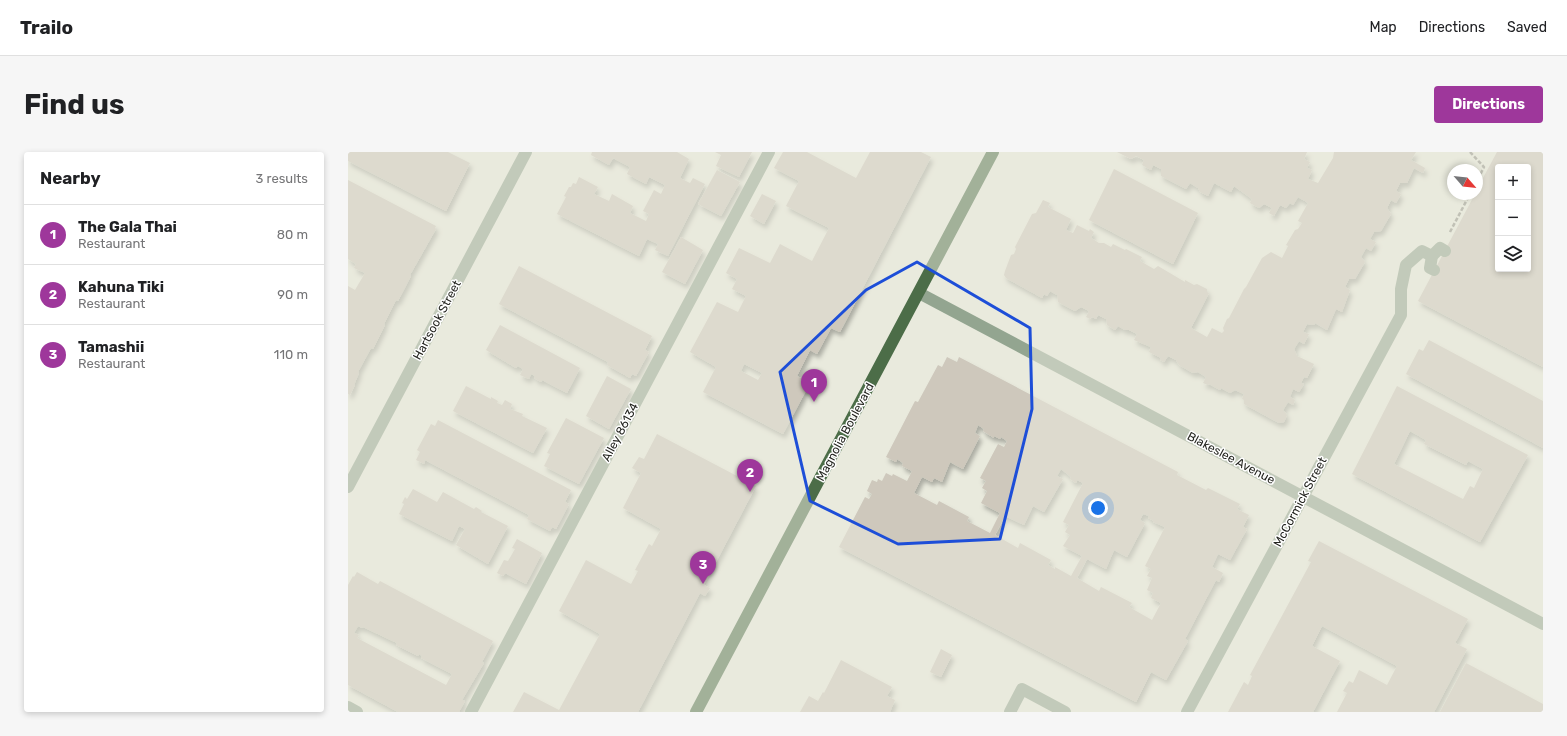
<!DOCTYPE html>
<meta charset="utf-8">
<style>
:root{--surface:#fff;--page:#f6f6f6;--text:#202124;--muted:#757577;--line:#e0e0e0;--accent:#9e379b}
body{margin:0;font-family:Rubik,sans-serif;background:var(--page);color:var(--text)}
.controls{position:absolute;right:12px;top:12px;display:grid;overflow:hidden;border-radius:4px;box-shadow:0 2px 6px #0003}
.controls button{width:36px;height:36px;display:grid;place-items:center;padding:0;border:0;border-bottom:1px solid var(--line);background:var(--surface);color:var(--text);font:20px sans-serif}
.compass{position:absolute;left:1099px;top:12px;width:36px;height:36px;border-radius:50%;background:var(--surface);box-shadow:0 2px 6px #0003;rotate:118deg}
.you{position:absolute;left:750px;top:356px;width:14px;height:14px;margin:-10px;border:3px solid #fff;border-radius:50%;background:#1a73e8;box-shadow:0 0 0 6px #1a73e833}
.badge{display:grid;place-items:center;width:26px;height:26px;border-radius:50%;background:var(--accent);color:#fff;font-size:13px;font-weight:700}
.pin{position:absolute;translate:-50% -33px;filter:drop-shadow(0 1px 2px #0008)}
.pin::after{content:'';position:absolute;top:21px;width:14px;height:12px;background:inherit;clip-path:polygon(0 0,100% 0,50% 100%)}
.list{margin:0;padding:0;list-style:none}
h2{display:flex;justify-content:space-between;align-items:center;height:52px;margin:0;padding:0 16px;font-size:17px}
h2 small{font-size:13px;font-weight:400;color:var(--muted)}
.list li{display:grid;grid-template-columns:26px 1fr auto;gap:12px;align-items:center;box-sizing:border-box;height:60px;padding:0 16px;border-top:1px solid var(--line)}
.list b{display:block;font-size:15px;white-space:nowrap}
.list p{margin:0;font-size:13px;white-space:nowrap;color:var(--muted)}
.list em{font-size:13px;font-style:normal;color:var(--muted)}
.icon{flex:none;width:22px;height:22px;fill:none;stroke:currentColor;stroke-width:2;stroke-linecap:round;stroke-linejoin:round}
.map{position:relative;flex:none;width:1195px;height:560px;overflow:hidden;border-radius:4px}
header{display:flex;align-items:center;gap:24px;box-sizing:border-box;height:56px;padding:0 20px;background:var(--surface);border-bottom:1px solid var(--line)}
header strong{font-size:19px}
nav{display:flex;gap:22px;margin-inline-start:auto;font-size:14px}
.intro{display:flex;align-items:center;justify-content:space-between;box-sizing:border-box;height:96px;padding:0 24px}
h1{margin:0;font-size:28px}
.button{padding:10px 18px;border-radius:4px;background:var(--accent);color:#fff;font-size:14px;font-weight:700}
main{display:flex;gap:24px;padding:0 24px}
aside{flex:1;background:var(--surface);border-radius:4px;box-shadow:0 2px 6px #0003}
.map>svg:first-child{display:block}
</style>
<header>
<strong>Trailo</strong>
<nav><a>Map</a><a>Directions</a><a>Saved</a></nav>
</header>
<div class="intro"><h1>Find us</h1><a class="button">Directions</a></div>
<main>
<aside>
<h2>Nearby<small>3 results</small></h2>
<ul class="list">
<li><span class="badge">1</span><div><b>The Gala Thai</b><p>Restaurant</p></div><em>80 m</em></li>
<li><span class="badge">2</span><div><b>Kahuna Tiki</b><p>Restaurant</p></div><em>90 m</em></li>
<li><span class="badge">3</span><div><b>Tamashii</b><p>Restaurant</p></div><em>110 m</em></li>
</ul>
</aside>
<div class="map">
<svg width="1195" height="560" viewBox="0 0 1195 560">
<defs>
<filter id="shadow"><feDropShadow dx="2.5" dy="4.5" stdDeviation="2" flood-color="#0004"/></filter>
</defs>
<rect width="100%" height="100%" fill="#e9eadd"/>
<g fill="#cec8bc" fill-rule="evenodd" filter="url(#shadow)">
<polygon points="0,0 100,0 122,11 98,59 0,9"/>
<polygon points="244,0 329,0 341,7 332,26 342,31 345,26 357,32 320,104 307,98 310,92 299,87 291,104 209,62 218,45 216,44 221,35 223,35 225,31 228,32 231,25 250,35 246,42 261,49 264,42 285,54 282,61 298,69 301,62 295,59 306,38 313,42 317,33 301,25 298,32 279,22 282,15 265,6 261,13 243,3"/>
<polygon points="367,0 404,0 391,25 368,14 373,3"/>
<path d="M435 0H459L508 26 522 0H573L583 5 492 180 483 176 469 202 462 198 449 224 462 231 435 282 355 240 368 215 342 200 369 150 390 160 398 144 384 137 389 127 378 121 391 96 422 111 432 92 464 109 481 76 438 54 451 29 426 16ZM396 212 414 221 410 228 393 219Z"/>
<polygon points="769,0 959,0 956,7 962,10 959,16 964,18 960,27 970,31 985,6 986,0 1068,0 1063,8 1077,16 1075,21 1066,16 1059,31 1052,31 1048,39 1053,42 1048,51 1043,48 1039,56 1043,62 1033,79 1026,80 1022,87 1028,90 1023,99 1018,96 1013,105 1017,110 1007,127 1001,127 997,135 1002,138 994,160 988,157 979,178 967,171 966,173 959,172 955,180 961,182 956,192 951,189 946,197 949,204 966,212 959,226 956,225 953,231 956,232 951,240 945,237 942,245 947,248 945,253 940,250 935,258 939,263 936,270 931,271 896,252 896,248 894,247 896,242 887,238 882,241 873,236 872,238 861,232 860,233 855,231 858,225 850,220 845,221 831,213 828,208 820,204 816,210 812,208 813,206 801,200 803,195 786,188 789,182 781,178 777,178 770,174 767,178 759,173 758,167 750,163 748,167 744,165 742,167 738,165 741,159 733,155 727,159 710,150 709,143 702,139 699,144 696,142 694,146 658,126 656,123 657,119 663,103 666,102 668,97 667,95 684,62 688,61 695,48 702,51 700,55 723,67 718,78 725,81 729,73 741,79 742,77 746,80 743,86 751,91 756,91 763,95 765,92 777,98 778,97 794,105 792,109 806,117 810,114 837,130 837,128 846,133 849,132 859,137 859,140 861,141 843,176 859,185 864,176 874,181 876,179 875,176 879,167 881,166 896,137 898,135 914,106 923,100 934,106 940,94 938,93 947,78 950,77 954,71 950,69 960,51 950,45 945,53 942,51 938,56 932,53 926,64 921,61 924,56 916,52 911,56 902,51 904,47 886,34 883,40 866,31 860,44 852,40 850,36 842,31 838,37 813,24 813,17 805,13 803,18 794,13 796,8 788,4 783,7"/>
<path d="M1149 0H1195V215L1070 149 1127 42H1129V37ZM1150 15H1180V117H1150Z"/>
<polygon points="766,17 850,61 825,112 741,68"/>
<polygon points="369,18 392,30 373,64 350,52"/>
<polygon points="0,28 88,74 87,76 88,77 62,123 63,124 50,149 48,148 36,172 37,173 25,197 23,196 10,220 11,221 6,233 7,233 2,243 0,242 0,134 7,138 17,121 6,116 8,112 0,107"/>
<polygon points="414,42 428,49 416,72 402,64"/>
<polygon points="333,85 355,98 337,132 314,120"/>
<polygon points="171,114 304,184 297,198 301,200 288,224 284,222 282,226 259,213 260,210 151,152"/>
<polygon points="152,173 232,216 219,241 194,228 193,230 186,226 187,224 183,222 181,227 172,223 175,217 170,214 168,216 138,198"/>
<polygon points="1081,188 1195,249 1195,296 1058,222 1071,197 1075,199"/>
<path d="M599 205 609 210 611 205 830 320 829 323 858 338 860 336 892 352 889 357 901 363 895 375 899 377 882 408 870 402 864 415 875 421 871 430 868 428 837 487 840 489 818 528 803 520 788 550 491 395 517 345 521 347 524 342 519 339 524 328 529 330 530 327 534 329 538 321 544 324 545 322 559 329 564 319 554 314 555 311 549 307 548 310 538 305 567 249 570 250 590 213 594 215ZM630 273 636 277 635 279 646 286V284L652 287 653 285 659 289 656 295 650 292 632 326 638 329 634 336 639 339 633 351 652 361 642 381 619 369 621 365 591 349 589 353 566 341 574 325 584 330 586 326 594 330 602 310 615 317 632 284 627 281ZM713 317 723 325 722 327 728 331 729 328 735 331 715 370 721 373 717 380 722 383 715 394 734 404 723 424 707 415V417L700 413 703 408 672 391 670 396 647 383 657 364 676 373 685 354 696 360 715 327 709 324ZM795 362 801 364 800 366 806 369 805 370 817 375 797 414 803 417 799 424 804 426 799 438 805 441 803 446 813 451 804 468 781 455 784 451 753 435 751 439 729 426 739 407 758 417 766 398 779 405 797 371 792 368Z"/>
<polygon points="259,224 283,237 261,277 238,264"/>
<polygon points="118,234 143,247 143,245 150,249 149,251 154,253 157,248 164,252 162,257 175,262 174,264 199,276 185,301 105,259"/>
<path d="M1049 234 1180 303 1132 390 1004 322ZM1062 279 1078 288 1076 292 1118 313 1120 309 1135 317 1126 336 1122 334 1115 347 1046 312Z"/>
<polygon points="218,266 256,286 231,332 196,314 202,302 199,301"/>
<polygon points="90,268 223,338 217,350 221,352 208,377 204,375 202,379 179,367 181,363 77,308 76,312 68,308 72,300 69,298 83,272 87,274"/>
<polygon points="309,282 408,334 356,433 362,436 357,444 352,441 290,560 165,560 176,540 211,558 252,482 211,459 238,408 283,432 290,419 287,418 301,392 304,394 313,377 275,356 293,321 284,316 291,305 296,307"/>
<polygon points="65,337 89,350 95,340 126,357 128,355 134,359 133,360 160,374 140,412 108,393 117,377 111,374 104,389 51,362 56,352 54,351 57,345 59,347"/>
<polygon points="169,387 194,401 178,432 157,421 155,424 149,421 156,408 160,409 167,397 164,396"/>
<polygon points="971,389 1120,467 1107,491 1119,497 1086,560 989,560 999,541 995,539 1001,529 1005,531 1011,518 1039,533 1049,514 974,474 964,494 992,509 965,560 880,560 896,530 900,533 904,524 902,523 963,410 960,409"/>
<path d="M9 420 30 432 32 429 145 489 134 510 136 511 114 548 117 549 111 560H50L0 533V433L5 424 6 425ZM10 474 14 476 15 475 49 491 48 493 70 504 71 502 74 504 73 506 104 522 98 533 9 486 11 483 6 481Z"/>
<polygon points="593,497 604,503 593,525 582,520"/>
<polygon points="493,508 544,535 539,544 547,548 542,560 452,560 461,544 470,549 475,540 476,541"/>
<polygon points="1118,511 1195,552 1195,560 1092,560"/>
</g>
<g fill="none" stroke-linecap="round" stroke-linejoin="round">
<g stroke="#909188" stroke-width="2.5" stroke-dasharray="4 2" stroke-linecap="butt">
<polyline points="1122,0 1136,15 1129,29"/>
<polyline points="1102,80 1122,42"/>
</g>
<g stroke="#93a590" stroke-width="12">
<polyline points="1086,118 1082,116 1084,104 1092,96 1097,99"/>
<polyline points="571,141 1195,472"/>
<polyline points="0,335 178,0"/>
<polyline points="0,555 9,560"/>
<polyline points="123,560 421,0"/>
<polyline points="662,560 674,537 717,560"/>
<polyline points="839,560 1053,163 1053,137 1058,113 1074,99 1084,104"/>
</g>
<polyline stroke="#4c6d48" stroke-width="12" points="348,560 645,0"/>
</g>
<path d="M0 0H1195V560H0ZM569 110 682 176 684 257 652 387 550 392 462 349 432 220 518 138Z" fill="#e9eadd" fill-opacity=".55" fill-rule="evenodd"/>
<path fill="none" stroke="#1d4ed8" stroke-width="3" stroke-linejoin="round" d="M569 110 682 176 684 257 652 387 550 392 462 349 432 220 518 138Z"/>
<g text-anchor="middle" stroke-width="3" stroke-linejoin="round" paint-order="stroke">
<g font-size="12" fill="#242520" stroke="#fff">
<text transform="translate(89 168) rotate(-62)" y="4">Hartsook Street</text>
<text transform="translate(272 280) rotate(-62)" y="4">Alley 86134</text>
<text transform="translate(497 280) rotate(-62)" y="4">Magnolia Boulevard</text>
<text transform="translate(883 306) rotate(28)" y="4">Blakeslee Avenue</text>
<text transform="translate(952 350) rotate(-62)" y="4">McCormick Street</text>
</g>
</g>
</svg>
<div class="controls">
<button>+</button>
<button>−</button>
<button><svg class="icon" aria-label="layers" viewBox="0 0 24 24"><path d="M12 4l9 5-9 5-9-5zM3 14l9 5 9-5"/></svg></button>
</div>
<svg class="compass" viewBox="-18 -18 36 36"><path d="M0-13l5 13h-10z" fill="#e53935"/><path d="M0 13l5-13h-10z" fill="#757577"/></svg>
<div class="you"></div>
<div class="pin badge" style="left:466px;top:250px">1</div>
<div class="pin badge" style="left:402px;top:340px">2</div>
<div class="pin badge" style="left:355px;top:432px">3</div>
</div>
</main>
